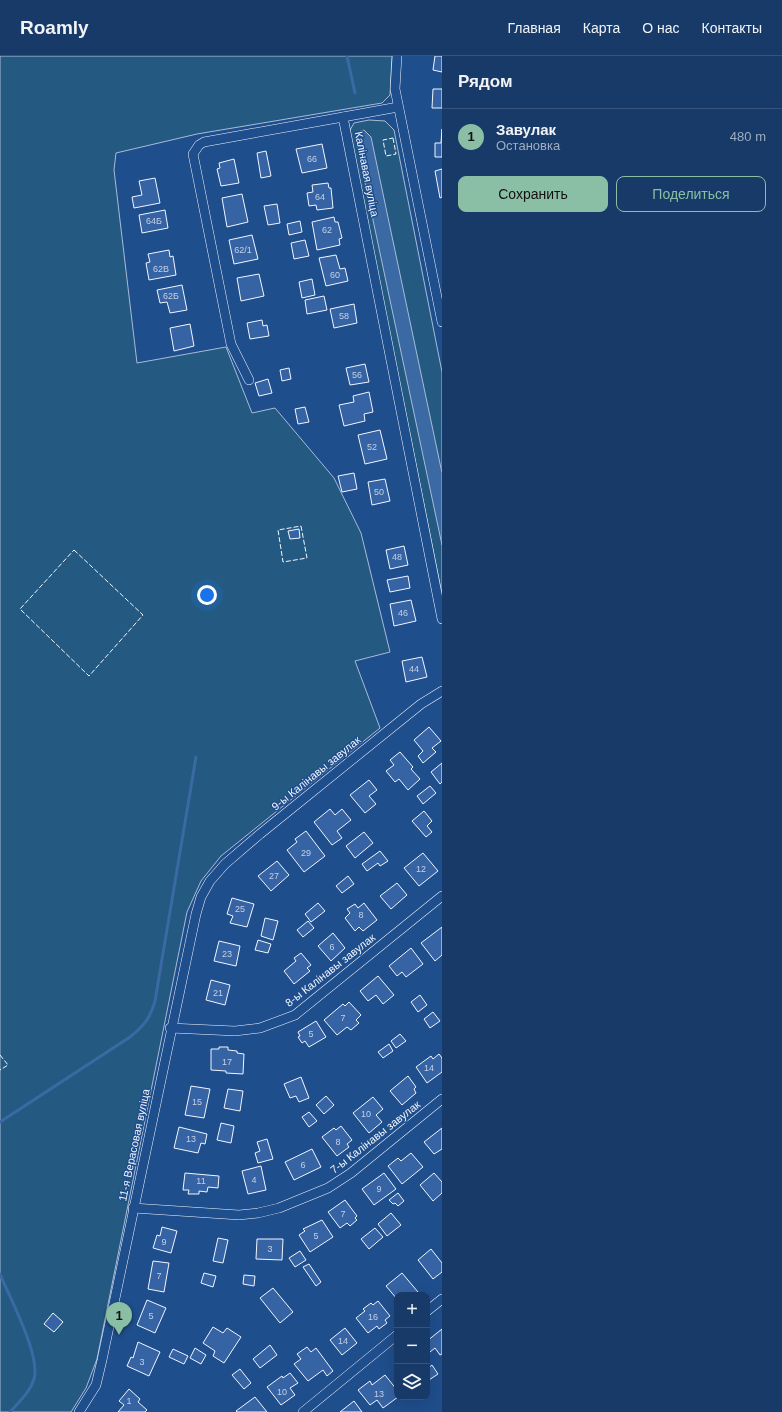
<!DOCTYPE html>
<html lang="ru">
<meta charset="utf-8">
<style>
:root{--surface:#173a69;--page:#20416f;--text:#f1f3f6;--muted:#9eadc0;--line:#36547d;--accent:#8abfa5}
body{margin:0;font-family:Arial,sans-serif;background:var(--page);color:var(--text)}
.controls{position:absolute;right:12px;bottom:12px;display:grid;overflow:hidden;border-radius:8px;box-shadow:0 4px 16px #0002}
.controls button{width:36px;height:36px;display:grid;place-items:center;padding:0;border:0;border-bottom:1px solid var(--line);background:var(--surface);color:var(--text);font:20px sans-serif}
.you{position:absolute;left:207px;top:539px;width:14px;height:14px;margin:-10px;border:3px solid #fff;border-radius:50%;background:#1a73e8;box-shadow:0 0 0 6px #1a73e833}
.badge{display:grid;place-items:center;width:26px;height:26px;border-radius:50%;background:var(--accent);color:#111;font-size:13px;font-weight:700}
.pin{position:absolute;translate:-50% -33px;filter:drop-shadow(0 1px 2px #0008)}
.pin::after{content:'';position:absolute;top:21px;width:14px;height:12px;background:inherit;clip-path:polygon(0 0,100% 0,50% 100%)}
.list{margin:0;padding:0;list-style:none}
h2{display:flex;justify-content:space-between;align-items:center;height:52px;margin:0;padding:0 16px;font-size:17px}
h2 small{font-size:13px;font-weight:400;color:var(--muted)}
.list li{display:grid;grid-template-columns:26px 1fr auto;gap:12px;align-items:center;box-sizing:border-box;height:56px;padding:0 16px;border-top:1px solid var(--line)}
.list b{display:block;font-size:15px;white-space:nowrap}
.list p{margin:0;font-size:13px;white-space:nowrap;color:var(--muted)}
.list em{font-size:13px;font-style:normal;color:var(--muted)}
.actions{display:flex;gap:8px;padding:12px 16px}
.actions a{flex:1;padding:9px 0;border:1px solid var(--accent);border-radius:8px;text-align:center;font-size:14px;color:var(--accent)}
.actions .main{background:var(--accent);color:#111}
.icon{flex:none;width:22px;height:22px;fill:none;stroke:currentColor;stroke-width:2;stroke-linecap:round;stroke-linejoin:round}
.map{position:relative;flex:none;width:442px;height:1356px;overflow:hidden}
header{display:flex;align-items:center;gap:24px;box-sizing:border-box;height:56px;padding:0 20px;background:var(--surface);border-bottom:1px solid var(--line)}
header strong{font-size:19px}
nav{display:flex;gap:22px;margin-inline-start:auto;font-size:14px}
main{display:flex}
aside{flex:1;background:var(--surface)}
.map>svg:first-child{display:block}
</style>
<header>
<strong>Roamly</strong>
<nav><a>Главная</a><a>Карта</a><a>О нас</a><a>Контакты</a></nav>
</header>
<main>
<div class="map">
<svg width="442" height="1356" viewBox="0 0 442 1356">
<rect width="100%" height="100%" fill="#1f4e8c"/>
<g fill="#245a82" stroke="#a8bbd7">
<polygon points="0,0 392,0 390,39 382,47 197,78 116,97 114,114 137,307 226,291 252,357 275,352 334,422 361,477 390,596 355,605 380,672 221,800 201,825 187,856 97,1303 86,1332 71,1356 0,1356"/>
<polygon points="369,64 385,65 394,74 442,316 442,538 349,76 354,67"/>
</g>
<polygon fill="#3b69a3" stroke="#a8bbd7" points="364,74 371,81 442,417 442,489 356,84 358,76"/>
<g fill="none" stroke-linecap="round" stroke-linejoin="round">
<g stroke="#3b69a3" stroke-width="3">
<polyline points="347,0 355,37"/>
<path d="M0 1066 130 981C143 971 151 961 155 945L196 701"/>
<path d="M0 1218C10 1242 41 1300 34 1323 30 1336 19 1346 10 1356"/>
</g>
</g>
<g fill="#3563a3" stroke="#f2f6ff">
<polygon points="435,0 442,0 442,16 433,14"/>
<polygon points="433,33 442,33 442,52 432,52"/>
<polygon points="442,73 442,101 435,101 435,87 441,87"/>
<polygon points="322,88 327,112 302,117 296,93"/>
<polygon points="266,95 271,120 261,122 257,97"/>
<polygon points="234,103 239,127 221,130 217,113 220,112 219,107"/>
<polygon points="442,113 442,141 440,142 435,115"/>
<polygon points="155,122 160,147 134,152 132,141 142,139 139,125"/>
<polygon points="328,127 329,132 331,132 333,152 317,154 316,149 309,150 307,137 313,136 312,129"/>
<polygon points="242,138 248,166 227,171 222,142"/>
<polygon points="277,148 280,167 268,169 264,150"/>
<polygon points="165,154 168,172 142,177 139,159"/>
<polygon points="334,161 335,166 338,166 342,182 339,183 340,189 317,194 312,166"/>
<polygon points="300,165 302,176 289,179 287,168"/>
<polygon points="252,179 258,203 234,208 229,184"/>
<polygon points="305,184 309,200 294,203 291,187"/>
<polygon points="169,194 170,201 173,200 176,219 149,224 146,207 150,206 148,198"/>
<polygon points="336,199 340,213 345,212 348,225 326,230 319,202"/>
<polygon points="259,218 264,240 241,245 237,222"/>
<polygon points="312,223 315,239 302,242 299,226"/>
<polygon points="182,229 187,254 170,257 167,246 160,247 157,234"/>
<polygon points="324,240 327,254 307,258 305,244"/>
<polygon points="354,248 357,267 334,272 330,253"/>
<polygon points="262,264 263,270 267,269 269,280 250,283 247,267"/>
<polygon points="190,268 194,290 174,295 170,272"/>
<polygon points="365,308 369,326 350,329 346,312"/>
<polygon points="289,312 291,323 282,325 280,314"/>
<polygon points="268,323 272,337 259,340 255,327"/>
<polygon points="369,336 373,356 364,358 365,365 344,370 339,349 354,346 353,340"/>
<polygon points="305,351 309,366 298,368 295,353"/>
<polygon points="380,374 387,403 365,408 358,379"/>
<polygon points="354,417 357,433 342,436 338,420"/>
<polygon points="385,423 390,445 372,449 368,426"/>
<polygon points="299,473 300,482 290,483 288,475"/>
<polygon points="404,490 408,509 390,513 386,494"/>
<polygon points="408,520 410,532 390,536 387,524"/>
<polygon points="411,544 416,565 394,570 390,548"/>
<polygon points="422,601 427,621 406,626 402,605"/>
<polygon points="429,671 441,685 432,692 436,696 423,707 418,700 423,695 414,684"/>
<polygon points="400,696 413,711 411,713 420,723 408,734 399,723 395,726 386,715 394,709 390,704"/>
<polygon points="442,707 442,726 440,728 431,716"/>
<polygon points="369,724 377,734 369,740 376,748 365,757 350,739"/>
<polygon points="430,730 436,737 423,748 417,740"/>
<polygon points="330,753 335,759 342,753 351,764 337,775 342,782 332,789 314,766"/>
<polygon points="424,755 432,765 427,770 432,776 426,781 412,765"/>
<polygon points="306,775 325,800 304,816 287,794 297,786 295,783"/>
<polygon points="364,776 373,787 355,802 346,790"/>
<polygon points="380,795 388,805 380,810 378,807 367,815 362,808"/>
<polygon points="423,797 438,815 419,830 404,812"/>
<polygon points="277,805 289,819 271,835 258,820"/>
<polygon points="348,820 354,828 342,837 336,830"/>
<polygon points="397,827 407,839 391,853 380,840"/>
<polygon points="232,842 254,848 247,871 230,867 233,860 227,858"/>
<polygon points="318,847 325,855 311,866 305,858"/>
<polygon points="364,847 377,864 363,875 359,871 355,875 345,862 350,857 347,853 355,848 358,852"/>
<polygon points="265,862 278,865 273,884 261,880"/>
<polygon points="308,865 314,872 303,881 297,874"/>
<polygon points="442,871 442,899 435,905 421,887"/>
<polygon points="333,877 345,892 331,905 318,890"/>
<polygon points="258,884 271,888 268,897 255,894"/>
<polygon points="219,885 240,890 236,910 214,905"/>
<polygon points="411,892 423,908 406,921 402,916 397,920 389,910"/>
<polygon points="301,897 311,909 307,912 310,915 294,928 284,915 296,905 294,902"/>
<polygon points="378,920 394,939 383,948 376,939 368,945 360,935"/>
<polygon points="211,924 230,929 225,949 206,944"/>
<polygon points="420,939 427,949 418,956 411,946"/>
<polygon points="349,946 361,959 356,964 359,967 351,974 347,971 337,979 324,964 343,948 345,950"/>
<polygon points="433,956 440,965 430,972 424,963"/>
<polygon points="316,965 326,981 309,991 305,985 302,987 298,981 300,980 298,976"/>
<polygon points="400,978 406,985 396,992 391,985"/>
<polygon points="389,988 393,995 383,1002 378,996"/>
<polygon points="219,991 228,991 228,994 237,995 237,997 244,998 243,1018 226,1017 226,1015 211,1014 211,993 219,993"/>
<polygon points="439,998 442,1002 442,1016 427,1027 416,1011 431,1000 433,1003"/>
<polygon points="408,1020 416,1031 414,1033 416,1037 402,1049 390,1035"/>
<polygon points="301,1021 309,1042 299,1046 296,1040 290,1042 284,1028"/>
<polygon points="191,1030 210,1033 204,1062 185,1059"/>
<polygon points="228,1033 243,1035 240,1055 224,1052"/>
<polygon points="326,1040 334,1049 324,1058 316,1049"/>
<polygon points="373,1041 383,1053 376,1059 382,1066 369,1077 353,1057"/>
<polygon points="309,1056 317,1065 309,1071 302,1061"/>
<polygon points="221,1067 234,1070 231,1087 217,1084"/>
<polygon points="341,1070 352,1084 347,1088 349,1091 337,1100 322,1081 334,1072 336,1074"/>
<polygon points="179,1071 207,1078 205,1088 201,1087 198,1097 174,1092"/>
<polygon points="442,1072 442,1093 434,1098 424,1086"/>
<polygon points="267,1083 273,1103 258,1107 255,1097 260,1095 257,1086"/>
<polygon points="312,1093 321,1111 294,1124 285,1106"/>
<polygon points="411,1097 423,1111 402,1128 388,1110 398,1102 401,1105"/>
<polygon points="261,1110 266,1134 248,1138 242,1115"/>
<polygon points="185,1117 219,1120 218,1132 208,1131 207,1136 199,1135 199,1138 188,1138 189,1134 183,1134"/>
<polygon points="384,1117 396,1133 374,1149 362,1133"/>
<polygon points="434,1117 442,1126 442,1137 433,1145 420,1129"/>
<polygon points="398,1137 404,1145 398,1150 395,1147 393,1148 389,1144"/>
<polygon points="345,1144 357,1160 355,1162 357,1164 350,1170 347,1167 340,1172 328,1156"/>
<polygon points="391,1157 401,1169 387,1180 378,1168"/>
<polygon points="322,1164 333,1181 310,1196 299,1179 305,1175 303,1173"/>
<polygon points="162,1171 177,1175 171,1197 153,1192 157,1179 160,1180"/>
<polygon points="375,1172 383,1181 369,1193 361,1183"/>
<polygon points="218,1182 228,1184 223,1207 213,1205"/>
<polygon points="257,1183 283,1183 282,1204 256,1203"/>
<polygon points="431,1193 442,1207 442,1216 433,1223 418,1204"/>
<polygon points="300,1195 306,1204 295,1211 289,1202"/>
<polygon points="153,1205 169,1207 164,1236 148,1233"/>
<polygon points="309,1208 321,1226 316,1230 303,1211"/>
<polygon points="204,1217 216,1220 213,1231 201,1227"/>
<polygon points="402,1217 418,1236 414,1239 397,1239 397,1243 386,1230"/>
<polygon points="244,1219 255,1220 254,1230 243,1228"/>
<polygon points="273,1232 293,1256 280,1267 260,1242"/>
<polygon points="147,1244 166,1252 155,1277 137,1269"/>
<polygon points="378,1245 390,1260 385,1264 387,1267 379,1273 377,1270 368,1277 356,1262 365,1255 363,1253 371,1247 373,1249"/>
<polygon points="53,1257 63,1266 54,1276 44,1268"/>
<polygon points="213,1271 223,1277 227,1272 241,1281 224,1307 213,1300 215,1295 203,1287"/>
<polygon points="345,1272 357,1287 342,1299 330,1284"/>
<polygon points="442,1273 442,1298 440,1299 435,1292 430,1296 427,1292 427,1285"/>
<polygon points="138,1286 160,1296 149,1320 127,1310 131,1301 133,1302"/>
<polygon points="270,1289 277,1299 260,1312 253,1303"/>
<polygon points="307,1291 311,1296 316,1292 333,1315 327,1320 323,1314 308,1325 294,1308 301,1303 297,1298"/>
<polygon points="195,1292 206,1299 201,1308 190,1302"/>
<polygon points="173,1293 188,1300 184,1308 169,1301"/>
<polygon points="432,1309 438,1318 429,1324 427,1321 427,1313"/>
<polygon points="240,1313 251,1327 244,1333 232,1319"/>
<polygon points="290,1317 298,1327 290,1332 295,1339 281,1349 267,1331 282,1320 283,1322"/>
<polygon points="385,1319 397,1334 398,1341 383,1352 377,1344 370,1349 358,1334 370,1325 372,1329"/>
<polygon points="129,1333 140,1343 138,1346 147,1354 145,1356 118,1356 124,1349 119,1345"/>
<polygon points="255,1341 267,1356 237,1356 236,1355"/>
<polygon points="354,1345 362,1356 340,1356"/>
</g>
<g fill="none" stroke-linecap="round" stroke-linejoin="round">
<g stroke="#f2f6ff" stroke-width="10">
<g id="street">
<polyline points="397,0 395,33 442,266"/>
<polyline points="343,61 398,51"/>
<polyline points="249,324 231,288 193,98 199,89 204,86 343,61 442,563"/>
<polyline points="170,972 235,975 260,972 295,959 442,840"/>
<polyline points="133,1152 239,1159 258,1157 279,1152 328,1132 351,1117 442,1043"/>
<polyline points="427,1255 442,1243"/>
<polyline points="79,1356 96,1329 102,1304 196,858 201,841 210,825 225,808 260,778 421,648 442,635"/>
<polyline points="303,1356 397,1279"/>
</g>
</g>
<use href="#street" stroke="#1f4e8c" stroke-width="9"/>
<g stroke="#f2f6ff" stroke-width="1" stroke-dasharray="5 2" stroke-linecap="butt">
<polygon points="393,82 396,98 386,100 383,84"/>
<polygon points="301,470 307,502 283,506 278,474"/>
<polygon points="74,494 143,559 89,620 20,553"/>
<polyline points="0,999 8,1009 0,1014"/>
</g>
</g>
<g text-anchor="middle" stroke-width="3" stroke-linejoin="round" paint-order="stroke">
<g font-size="9" fill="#c3d1e8">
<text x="312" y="106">66</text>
<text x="320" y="144">64</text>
<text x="154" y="168">64Б</text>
<text x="327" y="177">62</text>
<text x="243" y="197">62/1</text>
<text x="161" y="216">62В</text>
<text x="335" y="222">60</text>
<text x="171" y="243">62Б</text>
<text x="344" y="263">58</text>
<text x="357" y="322">56</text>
<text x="372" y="394">52</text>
<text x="379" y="439">50</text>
<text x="397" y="504">48</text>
<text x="403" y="560">46</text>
<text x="414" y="616">44</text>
<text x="306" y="800">29</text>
<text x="421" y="816">12</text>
<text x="274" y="823">27</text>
<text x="240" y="856">25</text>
<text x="361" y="862">8</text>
<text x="332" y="894">6</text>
<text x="227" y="901">23</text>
<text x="218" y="940">21</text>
<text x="343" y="965">7</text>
<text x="311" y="981">5</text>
<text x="227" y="1009">17</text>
<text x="429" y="1015">14</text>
<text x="197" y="1049">15</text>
<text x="366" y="1061">10</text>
<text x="191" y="1086">13</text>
<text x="338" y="1089">8</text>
<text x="303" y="1112">6</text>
<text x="254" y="1127">4</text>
<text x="201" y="1128">11</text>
<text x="379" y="1136">9</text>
<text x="343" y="1161">7</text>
<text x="316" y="1183">5</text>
<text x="164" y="1189">9</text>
<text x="270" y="1196">3</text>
<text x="159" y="1223">7</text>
<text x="151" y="1263">5</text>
<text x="373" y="1264">16</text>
<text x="343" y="1288">14</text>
<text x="142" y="1309">3</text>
<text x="282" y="1339">10</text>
<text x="379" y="1341">13</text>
<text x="129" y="1348">1</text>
</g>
<g font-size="11" fill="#f2f6ff" stroke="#1f4e8c">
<text transform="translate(367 118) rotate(79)" y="4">Калінавая вуліца</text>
<text transform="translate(316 717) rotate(-39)" y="4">9-ы Калінавы завулак</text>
<text transform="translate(330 914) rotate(-38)" y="4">8-ы Калінавы завулак</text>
<text transform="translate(375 1081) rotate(-38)" y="4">7-ы Калінавы завулак</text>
<text transform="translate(134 1089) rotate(-78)" y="4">11-я Верасовая вуліца</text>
</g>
</g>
</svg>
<div class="controls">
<button>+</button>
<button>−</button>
<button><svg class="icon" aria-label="layers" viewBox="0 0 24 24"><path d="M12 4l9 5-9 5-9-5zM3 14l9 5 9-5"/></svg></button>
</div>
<div class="you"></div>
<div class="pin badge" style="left:119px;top:1279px">1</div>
</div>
<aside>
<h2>Рядом<small></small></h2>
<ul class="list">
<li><span class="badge">1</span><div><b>Завулак</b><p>Остановка</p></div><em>480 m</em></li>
</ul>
<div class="actions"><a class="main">Сохранить</a><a>Поделиться</a></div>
</aside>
</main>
